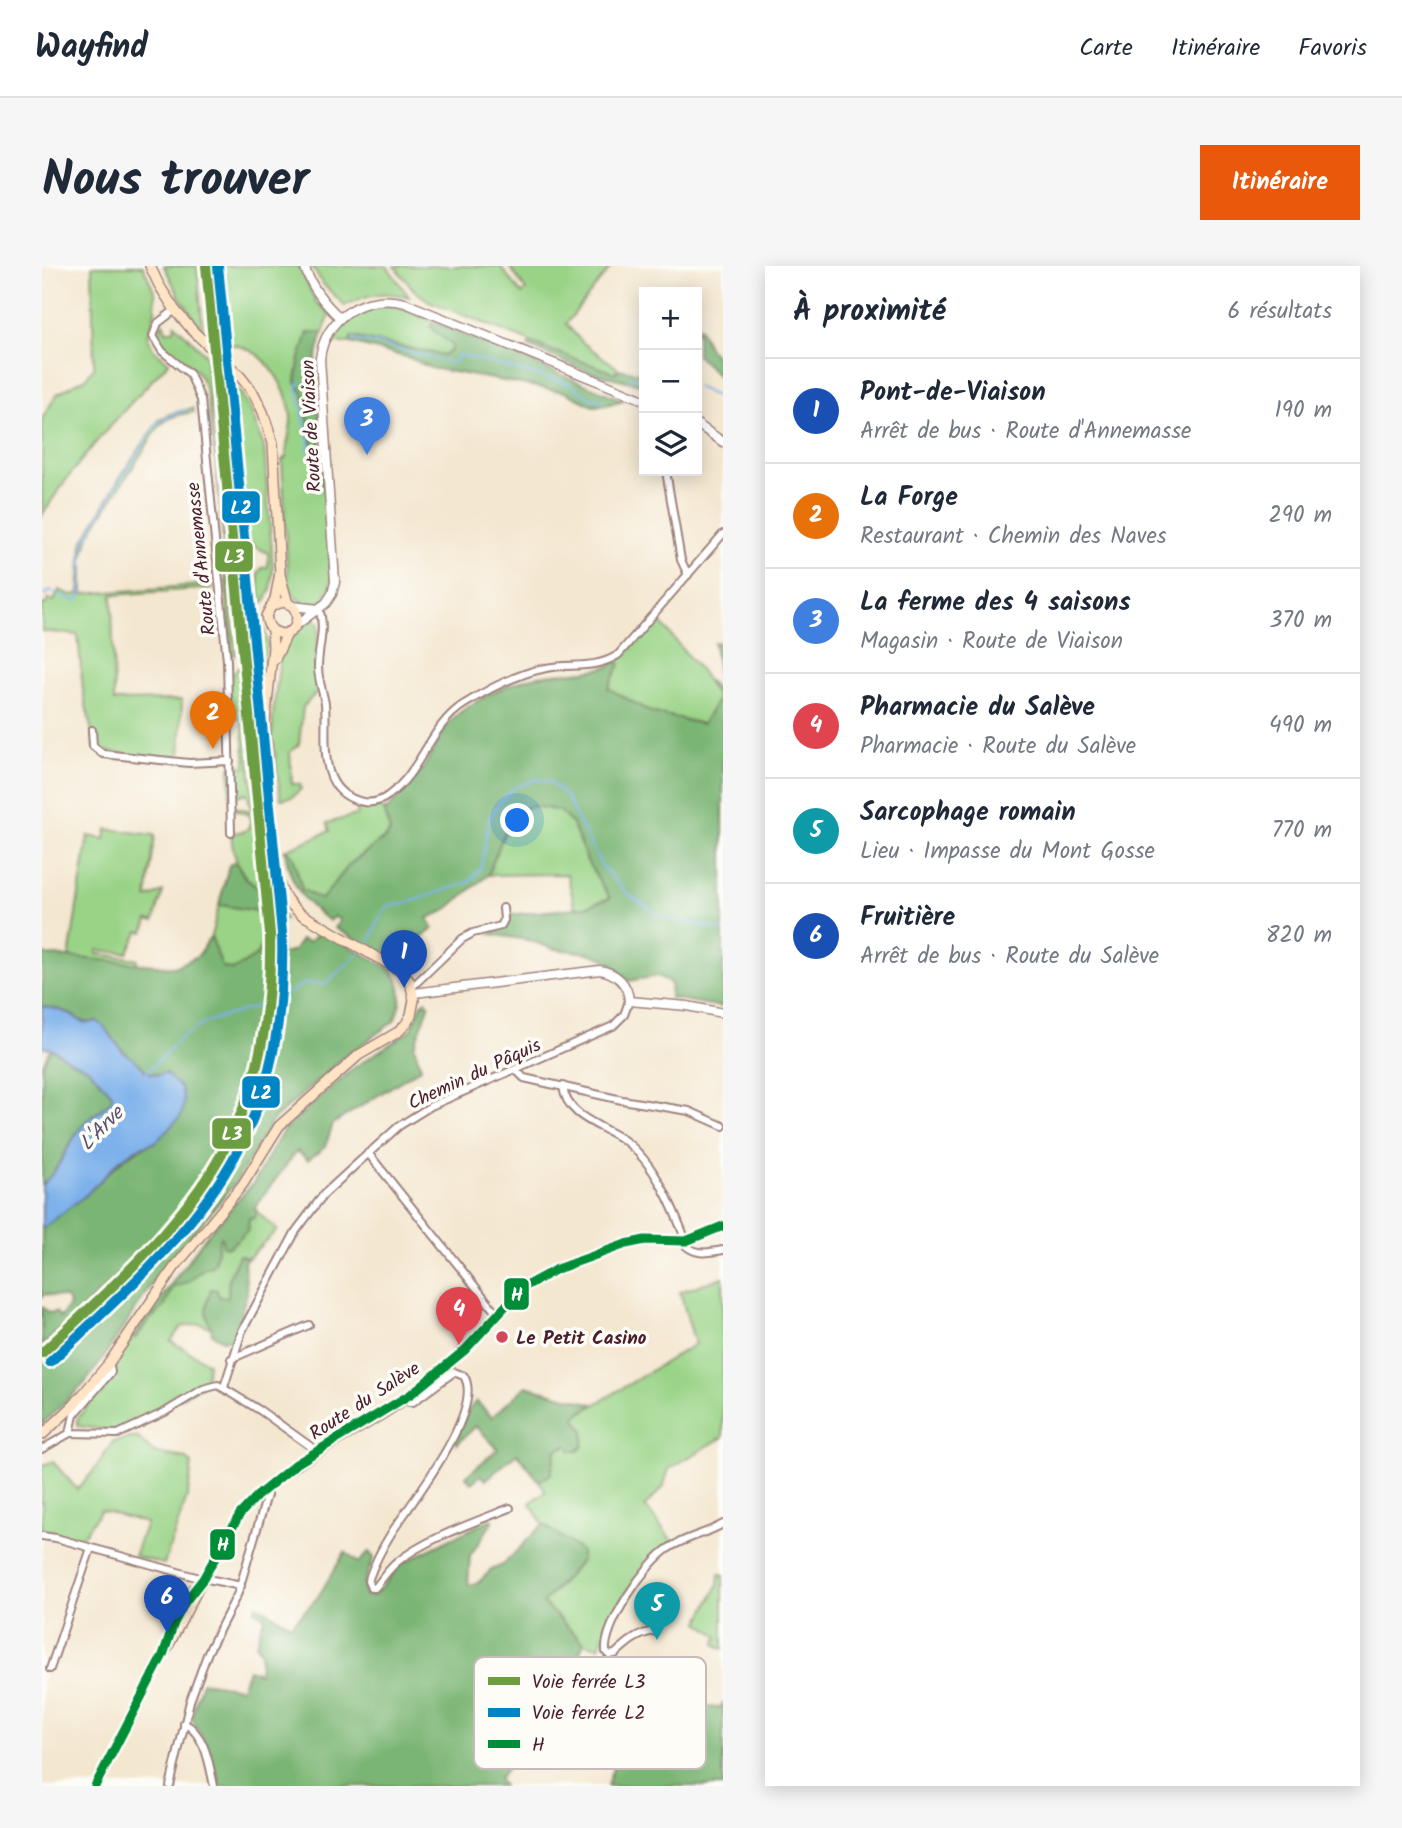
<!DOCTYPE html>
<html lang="fr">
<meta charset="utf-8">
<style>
:root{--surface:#fff;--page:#f6f6f7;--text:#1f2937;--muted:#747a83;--line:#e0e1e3;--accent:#ea580c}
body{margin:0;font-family:Kalam,sans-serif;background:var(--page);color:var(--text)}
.controls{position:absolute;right:21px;top:21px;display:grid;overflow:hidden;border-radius:0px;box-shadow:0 4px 18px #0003}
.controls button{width:63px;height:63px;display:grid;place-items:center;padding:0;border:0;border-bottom:2px solid var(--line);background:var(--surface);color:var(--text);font:35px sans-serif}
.you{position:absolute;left:476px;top:555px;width:24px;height:24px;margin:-18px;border:5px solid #fff;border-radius:50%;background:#1a73e8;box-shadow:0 0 0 10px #1a73e833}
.badge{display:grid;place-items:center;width:46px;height:46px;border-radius:50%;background:var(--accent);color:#fff;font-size:23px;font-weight:700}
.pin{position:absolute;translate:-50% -58px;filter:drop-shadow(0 2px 4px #0008)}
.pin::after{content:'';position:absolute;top:37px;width:24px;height:21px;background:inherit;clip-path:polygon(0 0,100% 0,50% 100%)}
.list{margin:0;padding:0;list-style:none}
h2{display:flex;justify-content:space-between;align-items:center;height:91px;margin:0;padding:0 28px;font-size:30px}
h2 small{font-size:23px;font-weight:400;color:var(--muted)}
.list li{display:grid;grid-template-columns:46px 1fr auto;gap:21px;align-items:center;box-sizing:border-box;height:105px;padding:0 28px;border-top:2px solid var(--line)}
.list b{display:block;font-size:26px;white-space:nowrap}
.list p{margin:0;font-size:23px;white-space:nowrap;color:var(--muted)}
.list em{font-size:23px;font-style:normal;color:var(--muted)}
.icon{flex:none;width:38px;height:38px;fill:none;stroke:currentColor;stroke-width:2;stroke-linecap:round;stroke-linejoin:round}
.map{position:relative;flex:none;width:681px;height:1520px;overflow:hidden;border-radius:0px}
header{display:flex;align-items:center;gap:42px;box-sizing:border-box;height:98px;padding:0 35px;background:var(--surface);border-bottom:2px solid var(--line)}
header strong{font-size:33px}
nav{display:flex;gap:38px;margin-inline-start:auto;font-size:24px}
.intro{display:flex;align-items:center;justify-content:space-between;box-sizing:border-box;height:168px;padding:0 42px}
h1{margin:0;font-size:49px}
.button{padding:18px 32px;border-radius:0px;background:var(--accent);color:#fff;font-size:24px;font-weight:700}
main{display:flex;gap:42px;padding:0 42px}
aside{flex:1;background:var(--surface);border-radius:0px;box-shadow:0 4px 18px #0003}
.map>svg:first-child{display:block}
</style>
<header>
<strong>Wayfind</strong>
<nav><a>Carte</a><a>Itinéraire</a><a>Favoris</a></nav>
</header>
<div class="intro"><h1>Nous trouver</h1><a class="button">Itinéraire</a></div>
<main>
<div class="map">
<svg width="681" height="1520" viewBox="0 0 681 1520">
<rect width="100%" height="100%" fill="#fdfcf7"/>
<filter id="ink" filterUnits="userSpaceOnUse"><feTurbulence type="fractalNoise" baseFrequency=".0143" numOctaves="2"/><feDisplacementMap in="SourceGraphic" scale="14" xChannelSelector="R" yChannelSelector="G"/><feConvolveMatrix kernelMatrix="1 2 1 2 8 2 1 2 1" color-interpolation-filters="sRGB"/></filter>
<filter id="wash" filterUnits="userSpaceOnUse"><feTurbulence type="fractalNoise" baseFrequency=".00686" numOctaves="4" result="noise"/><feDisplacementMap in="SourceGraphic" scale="28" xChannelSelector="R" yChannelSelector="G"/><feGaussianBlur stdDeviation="1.57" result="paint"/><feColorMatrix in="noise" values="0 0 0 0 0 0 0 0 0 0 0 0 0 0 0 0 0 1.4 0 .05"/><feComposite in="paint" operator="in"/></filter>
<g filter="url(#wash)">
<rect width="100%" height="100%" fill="#f4e7d0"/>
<g fill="#99d386" stroke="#727958" stroke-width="2">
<path d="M50 0H101L113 27V46L106 72 111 83 127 96C81 145 36 192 0 249V153L15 128 44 112 52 101Z"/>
<polygon points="122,0 155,0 161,65 137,30"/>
<path d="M171 0H257L274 36 288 48 281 66 266 67 257 96 254 116 261 128 271 179 272 210 282 219 290 316 282 334C263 342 252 336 246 316L240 194 244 191C244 178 249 166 249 153 249 132 232 101 216 89 208 84 198 80 190 78L185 84 173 72Z"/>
<path d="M269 0H345L367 31C342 25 326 27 303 40L282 19Z"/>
<polygon points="352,0 458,0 480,28 484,24 467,0 570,0 524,58 540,76 577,103 573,107 559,104 387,35 372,24"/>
<path d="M346 39 365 44 391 56 389 61 411 79 410 85 401 89 309 71 308 77H294L288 79C300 52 317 42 346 39Z"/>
<path d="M121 57 124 65H132L133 58 164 89 194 389H189C183 303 177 216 165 131 163 118 159 107 148 99 133 87 105 80 121 57Z"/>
<path d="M174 98 197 124 209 145 222 181 231 301 229 324 222 336 219 337 216 307 220 302 226 301V287L210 279 201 282 209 344 213 349H219L226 380C214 403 220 452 215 480Z"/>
<path d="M151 142 152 146C137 148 124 151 115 163L47 269 41 291V328L170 318 171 322 70 329 72 435 140 434 138 496 54 484 41 425 36 369 0 365V338L4 339 6 333 12 335 17 324 29 329 37 328 40 278 77 213 117 154 128 148Z"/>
<polygon points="272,352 277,358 273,403 276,422 274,427 261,441 257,478 248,486 250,518 258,518 259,523 250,531 239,533 230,469 231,449 238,393 247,373"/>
<polygon points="615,352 660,407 676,433 661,458 609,446 566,422 578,398 575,396"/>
<path d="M198 399 221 626C198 611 191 594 189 567L203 565C209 560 210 555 206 548L193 544V541L210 545 205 527 188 532V501L204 500 200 453H187L186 414Z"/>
<polygon points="315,539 341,542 347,559 347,568 308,598 279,634 260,623 251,590 243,584 288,565 285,557 315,549"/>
<polygon points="491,540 518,544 531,559 545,595 568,632 543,641 533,641 525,608 446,609 461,570 478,543"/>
<polygon points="65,563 113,569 105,632 121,626 112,655 106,654 102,666 97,665 85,687 55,684 55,688 95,693 95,699 27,692 46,570 63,573"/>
<polygon points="177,639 223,646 226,674 221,674 215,689 191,704 180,702 169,670"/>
<polygon points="218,934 212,943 235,964 206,992 198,989 187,1011 186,1031 177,1031 170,1062 158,1058 139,1061 129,1075 166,1097 164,1117 104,1152 71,1165 36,1160 35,1153 72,1107 75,1094 165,969"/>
<path d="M681 1011V1171L627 1203 621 1222 603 1240 631 1276C592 1307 576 1336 557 1381L542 1377 501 1337 539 1295V1285L501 1258 488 1237 504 1225 497 1215 509 1208 514 1184 526 1179 529 1185H536L541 1180 533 1151 653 1078 638 1026Z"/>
<polygon points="95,1171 112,1187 143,1192 150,1198 146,1228 122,1298 92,1290 104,1257 59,1244 37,1275 0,1266 0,1199 11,1196 35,1223 50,1207 71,1176"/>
<polygon points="677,1308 681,1308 681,1383 673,1378 676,1370 657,1356 676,1319"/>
</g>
<g fill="#7ab573" stroke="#626a4f" stroke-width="2">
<polygon points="391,56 581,134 564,139 551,140 523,126 389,102 368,92 308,77 309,71 401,89 409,85 411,80 388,61"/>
<polygon points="657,61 667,83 681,96 681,115 655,89 655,63"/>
<polygon points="281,66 274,93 282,219 272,210 271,179 261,128 254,116 257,96 266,67"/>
<polygon points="488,77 573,107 577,103 602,108 602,119 547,106 486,80"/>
<path d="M681 376V741L628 732 629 717 616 710 587 715 566 694 547 687 512 683 486 674 448 668C459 661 463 668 468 649L543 641 568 632 545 595 531 559 518 545 491 540 478 543 461 570 446 609 403 645 386 652 391 663 369 680 377 687 364 701 293 662 298 653 292 651 288 655C261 638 247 616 243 584L251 590 260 623 279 634 308 598 345 571 348 565 342 547C355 532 370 518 381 502 390 489 395 474 405 460 420 438 466 418 492 411 519 404 551 409 575 396L578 398 566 422 609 446 660 458 676 433 665 416 667 415 674 423 678 421 672 377Z"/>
<polygon points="194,596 203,612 221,626 223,646 177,639 187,599"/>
<path d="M228 641 243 653 237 657 239 689 251 685 259 674 266 676 280 665 350 704C363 720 360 738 352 755L301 792 230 855 194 916 116 1009 57 1098 42 1118 0 1158V1094C36 1054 78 1021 116 984 136 964 153 940 168 916 223 829 238 743 228 641Z"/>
<path d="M169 670 180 701 191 704 215 689 221 674H226C230 783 201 876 127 958 88 1001 42 1040 0 1080V1041L8 1047 14 1046 18 1052 27 1039 25 1032 3 1028 0 1031V963C13 950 30 940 44 928 72 904 77 890 115 875L117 809 104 806C98 795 87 792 79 782 70 773 66 763 55 755 37 761 37 750 24 746 16 743 8 742 0 740V686L4 689 133 701 156 690Z"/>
<path d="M384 734 387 741 372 780 379 802 291 858 283 881 266 894 255 885 212 942 215 945 212 952H207L206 964 187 981 180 980 181 975 179 971C174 981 177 989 170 1000 152 1003 155 1017 131 1021L122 1041 106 1055 94 1072 91 1071 165 969 212 916 241 865 313 801 369 764 380 738Z"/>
<path d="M9 782 28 794 46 802 70 828V834C61 843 48 851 41 859 25 878 19 902 0 919V799Z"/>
<path d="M197 989 206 992 202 995 205 1027 191 1074H181L170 1068C170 1061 167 1059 165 1052 163 1043 166 1031 169 1023L175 1024 177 1031H186L187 1011Z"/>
<polygon points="484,1120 551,1138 533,1151 542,1165 541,1180 536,1185 529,1185 525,1179 514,1184 509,1208 497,1215 475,1187 444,1214 439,1209 429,1217 424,1210 456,1183 434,1160 415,1178 413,1175 426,1145 434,1135 450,1151"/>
<path d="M449 1253 451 1255 428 1290 426 1319 437 1316 449 1304 461 1299 501 1258 539 1285V1295L501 1337 542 1377 511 1446 456 1513 461 1520H177L167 1483 149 1451 160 1416 199 1422 206 1403 217 1407 219 1385 214 1379C218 1367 216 1363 223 1351L212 1344 215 1339 249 1359 276 1331 303 1286 316 1297 327 1286 332 1292 322 1317 323 1329 332 1330 360 1297Z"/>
<polygon points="593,1436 678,1442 681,1436 681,1520 565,1520"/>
</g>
<path fill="#7db1eb" stroke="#64688b" stroke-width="2" d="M0 740C8 742 16 743 23 746 37 750 37 761 55 755 66 762 70 772 78 782 86 792 98 795 104 806L117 809 123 807 139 822 142 836 139 850 115 875 94 883 78 894 45 928 0 963V919C20 901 25 878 41 859 49 850 62 844 70 833V828L46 802 28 794 9 782 0 781Z"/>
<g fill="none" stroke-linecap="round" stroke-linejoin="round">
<g stroke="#7db1eb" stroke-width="2">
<path d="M311 74C343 76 378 91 411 97L418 89 528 118 549 133 563 135"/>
<polyline points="587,112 602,113"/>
<polyline points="259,115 255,121 267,177 265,185"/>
<polyline points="655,121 671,129 681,130"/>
<polyline points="0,328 5,329 7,325 34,335 39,330 40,290 44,273 75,219 115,157 132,148 145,144"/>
<path d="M324 680C335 670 331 655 346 640L359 639 427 616 439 602 447 553 457 536 474 521 495 513 508 516 524 530 559 599 586 628 620 651 681 664"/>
<polyline points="104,807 142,769 167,755 233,735 263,717 283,718 317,687"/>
</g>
</g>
</g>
<g filter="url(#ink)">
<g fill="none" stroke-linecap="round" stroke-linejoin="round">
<g stroke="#9f837e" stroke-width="10">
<g id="minor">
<polyline points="133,44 116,57 111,70 120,85 148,108 159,134 185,395 189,567"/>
<polyline points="624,205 639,294 646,309"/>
<path d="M277 343C284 362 276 381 276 401 276 414 281 425 283 438 286 470 273 523 317 535 327 538 338 536 347 529 379 506 388 460 421 439 446 423 474 408 504 402 529 397 552 404 576 389L681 268"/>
<polyline points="50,464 51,480 61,488 147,497 188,495"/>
<polyline points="370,721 420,673 431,667 459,660 462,654 461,642"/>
<polyline points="474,804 482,812 580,834 647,845 681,860"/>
<path d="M521 820C524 852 561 859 583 875 613 897 631 941 644 975"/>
<polyline points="326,887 456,1049"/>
<path d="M640 975C650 990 666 987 681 984"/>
<polyline points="189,1093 267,1059"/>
<polyline points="67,1097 69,1106 32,1149 28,1167 76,1168 123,1146 161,1123 176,1119 219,1145 275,1185"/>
<polyline points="182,1121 200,1065 254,965 282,928 318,895 357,860 389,840 571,760 582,749 587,735"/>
<path d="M363 1133 367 1136H371L412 1106 422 1110C443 1144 369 1237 350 1266 340 1282 332 1298 326 1315L329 1322H333C340 1313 346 1304 354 1297 383 1273 433 1256 468 1242"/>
<polyline points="0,1183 28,1167"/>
<polyline points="0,1270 14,1272 161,1313"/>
<polyline points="161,1312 199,1320"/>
<path d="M612 1365C595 1368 585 1377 573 1388L567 1389 564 1386C561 1360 604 1296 627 1282 644 1271 664 1268 681 1258"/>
<polyline points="8,1403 49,1282"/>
<path d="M142 1457C164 1469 167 1498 172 1520"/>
<polyline points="128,1520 148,1435 166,1386 196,1327 225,1229 225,1222"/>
</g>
</g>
<g stroke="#9f837e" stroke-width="11">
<g id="tertiary">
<path d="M262 0C270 22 281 36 298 52"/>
<polyline points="655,158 681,176"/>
<polyline points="250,340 277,343"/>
<path d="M253 360 284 337 290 328 293 316 278 93C282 52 323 26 363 37L602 134"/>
<path d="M372 727 558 704C575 707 586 718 587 735L645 740 681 747"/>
</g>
</g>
<g stroke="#9f837e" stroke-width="12">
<g id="secondary">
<polyline points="238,309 246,338"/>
<path d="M230 364C262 383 264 322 230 340"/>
<polyline points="233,393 246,366"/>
<path d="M0 1169 32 1139 67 1097 132 1002 201 918 237 860 317 789 356 766 364 758 369 749 372 734 368 716 362 707 259 648C244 636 237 623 234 604L223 456 231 382 230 364 226 358 224 350 233 333 238 307 231 177 221 146 212 128 198 110 151 65 133 44 117 19 108 0"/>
<polyline points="128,1369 136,1349 152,1322"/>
<path d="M53 1520 182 1273C222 1202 300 1178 363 1133 409 1099 442 1063 480 1022L515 1003 584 978 603 974 644 975 681 960"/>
</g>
</g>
<use href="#minor" stroke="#fff" stroke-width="6"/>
<use href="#tertiary" stroke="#fff" stroke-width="8"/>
<use href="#secondary" stroke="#ffe4c6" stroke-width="9"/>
<g stroke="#fdfcf7" stroke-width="14">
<polyline id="bus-1" points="53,1520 121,1389 132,1357 143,1336 161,1313 198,1248 215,1230 254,1198 369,1128 423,1084 480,1022 515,1003 584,978 603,974 644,975 681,960"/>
</g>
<use href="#bus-1" stroke="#008d38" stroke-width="9"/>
<g stroke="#fdfcf7" stroke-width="16">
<path id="rail-1" d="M0 1087C142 955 232 876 228 668L164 0"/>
</g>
<g stroke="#fdfcf7" stroke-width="16">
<path id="rail-2" d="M8 1096C153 962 246 879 240 667L176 0"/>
</g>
<use href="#rail-1" stroke="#6c9d40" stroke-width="10"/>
<use href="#rail-2" stroke="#0085c4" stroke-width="10"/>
</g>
</g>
<circle fill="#d1495b" stroke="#fdfcf7" stroke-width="2.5" cx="460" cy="1071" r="7"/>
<g text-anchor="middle" stroke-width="7" stroke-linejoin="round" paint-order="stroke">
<g font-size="19" fill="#4a1f2b" stroke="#fdfcf7">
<text transform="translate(268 160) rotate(-93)" y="7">Route de Viaison</text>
<text transform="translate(158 293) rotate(-96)" y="7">Route d'Annemasse</text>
<text transform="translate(432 807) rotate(-25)" y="7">Chemin du Pâquis</text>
<text transform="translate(322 1134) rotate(-33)" y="7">Route du Salève</text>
</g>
<g font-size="19" font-weight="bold" fill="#4a1f2b" stroke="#fdfcf7" text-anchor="start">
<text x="474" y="1078">Le Petit Casino</text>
</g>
<g font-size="21" font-style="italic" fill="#5c526e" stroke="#fdfcf7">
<text transform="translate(59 862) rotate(-45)" y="7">L'Arve</text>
</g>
</g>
<rect x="432" y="1391" width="232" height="112" rx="10" fill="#fdfcf7" stroke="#c7baba" stroke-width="2"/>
<rect x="446" y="1411" width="32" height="8" fill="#6c9d40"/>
<rect x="446" y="1442" width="32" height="9" fill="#0085c4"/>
<rect x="446" y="1474" width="32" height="8" fill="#008d38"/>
<g font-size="19" fill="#4a1f2b">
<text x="490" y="1422">Voie ferrée L3</text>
<text x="490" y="1453">Voie ferrée L2</text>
<text x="490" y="1485">H</text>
</g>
<g stroke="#fdfcf7" stroke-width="2.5">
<rect x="179" y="224" width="40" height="34" rx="7" fill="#0085c4"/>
<rect x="172" y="274" width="40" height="33" rx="7" fill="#6c9d40"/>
<rect x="199" y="809" width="40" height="34" rx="7" fill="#0085c4"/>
<rect x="169" y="851" width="41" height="33" rx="7" fill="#6c9d40"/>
<rect x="461" y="1011" width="27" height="34" rx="7" fill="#008d38"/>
<rect x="167" y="1262" width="27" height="33" rx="7" fill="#008d38"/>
</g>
<g font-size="19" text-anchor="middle" font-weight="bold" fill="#fff">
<text x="199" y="248">L2</text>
<text x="192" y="297">L3</text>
<text x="219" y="833">L2</text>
<text x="190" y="874">L3</text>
<text x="475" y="1035">H</text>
<text x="181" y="1285">H</text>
</g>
</svg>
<div class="controls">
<button>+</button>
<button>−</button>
<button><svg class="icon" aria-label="layers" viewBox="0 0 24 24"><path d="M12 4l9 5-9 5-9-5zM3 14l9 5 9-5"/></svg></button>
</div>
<div class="you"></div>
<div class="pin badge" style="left:362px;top:722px;background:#1a4fb4">1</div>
<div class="pin badge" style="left:171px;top:483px;background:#e8710a">2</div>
<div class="pin badge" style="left:325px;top:189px;background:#3f7fe0">3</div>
<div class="pin badge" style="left:417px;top:1079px;background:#e0444e">4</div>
<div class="pin badge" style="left:615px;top:1374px;background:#0f9aa8">5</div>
<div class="pin badge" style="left:125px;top:1367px;background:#1a4fb4">6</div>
</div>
<aside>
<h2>À proximité<small>6 résultats</small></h2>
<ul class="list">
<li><span class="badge" style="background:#1a4fb4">1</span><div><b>Pont-de-Viaison</b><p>Arrêt de bus · Route d'Annemasse</p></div><em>190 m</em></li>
<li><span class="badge" style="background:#e8710a">2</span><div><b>La Forge</b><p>Restaurant · Chemin des Naves</p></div><em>290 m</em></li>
<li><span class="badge" style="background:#3f7fe0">3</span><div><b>La ferme des 4 saisons</b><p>Magasin · Route de Viaison</p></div><em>370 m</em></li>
<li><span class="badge" style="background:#e0444e">4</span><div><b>Pharmacie du Salève</b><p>Pharmacie · Route du Salève</p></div><em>490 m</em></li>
<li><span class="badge" style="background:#0f9aa8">5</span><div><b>Sarcophage romain</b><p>Lieu · Impasse du Mont Gosse</p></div><em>770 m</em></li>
<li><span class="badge" style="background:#1a4fb4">6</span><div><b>Fruitière</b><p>Arrêt de bus · Route du Salève</p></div><em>820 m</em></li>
</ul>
</aside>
</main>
